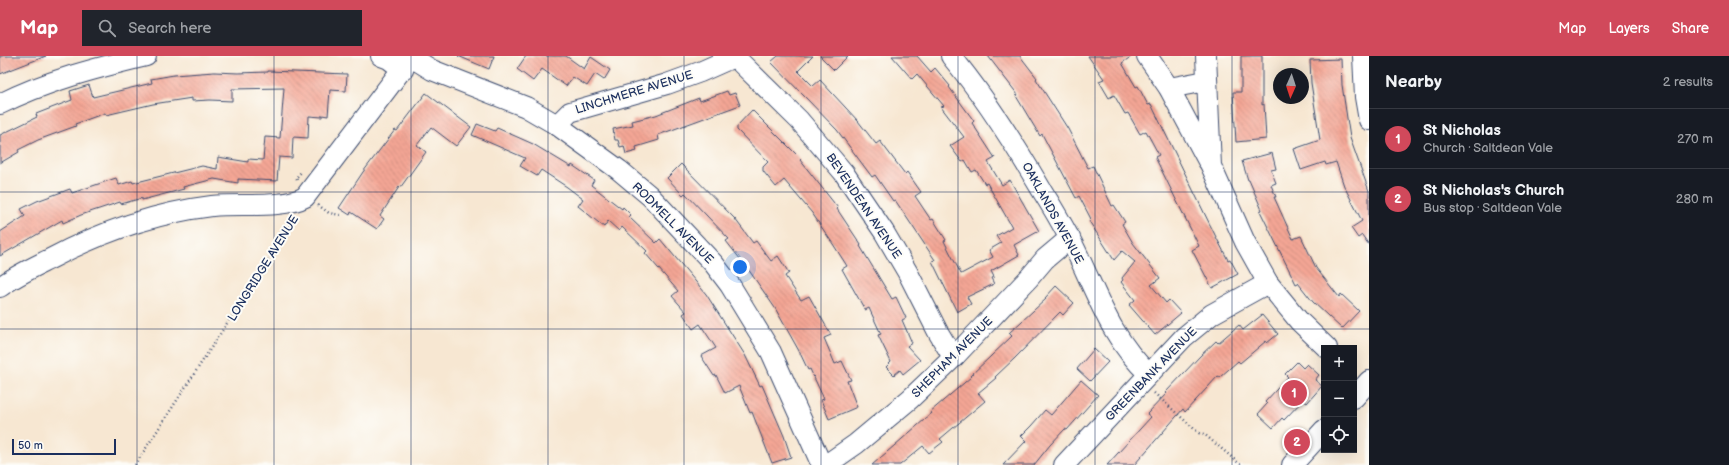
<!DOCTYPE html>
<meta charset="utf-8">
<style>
:root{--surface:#171b24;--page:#20242c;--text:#f1f3f6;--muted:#9ea1a6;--line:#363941;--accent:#d1495b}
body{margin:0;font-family:"Balsamiq Sans",sans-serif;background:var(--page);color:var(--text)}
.controls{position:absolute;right:12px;bottom:12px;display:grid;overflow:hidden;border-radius:0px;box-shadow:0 4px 16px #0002}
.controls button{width:36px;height:36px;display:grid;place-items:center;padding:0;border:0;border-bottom:1px solid var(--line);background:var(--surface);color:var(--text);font:20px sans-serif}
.compass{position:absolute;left:1273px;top:12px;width:36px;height:36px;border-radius:50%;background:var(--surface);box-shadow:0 4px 16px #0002;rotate:183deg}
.scale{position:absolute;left:12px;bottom:10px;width:104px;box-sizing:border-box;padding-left:4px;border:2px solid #1b2f5e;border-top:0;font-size:11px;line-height:14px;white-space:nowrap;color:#1b2f5e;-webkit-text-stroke:3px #fdfcf7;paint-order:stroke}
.you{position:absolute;left:740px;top:211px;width:14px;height:14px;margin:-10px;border:3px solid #fff;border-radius:50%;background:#1a73e8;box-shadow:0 0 0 6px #1a73e833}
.badge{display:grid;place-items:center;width:26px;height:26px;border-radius:50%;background:var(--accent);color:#fff;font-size:13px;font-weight:700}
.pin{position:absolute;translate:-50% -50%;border:2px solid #fff;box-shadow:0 1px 4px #0006}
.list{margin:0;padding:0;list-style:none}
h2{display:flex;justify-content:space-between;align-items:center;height:52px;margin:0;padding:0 16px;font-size:17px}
h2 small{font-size:13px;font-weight:400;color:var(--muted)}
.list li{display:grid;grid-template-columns:26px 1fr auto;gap:12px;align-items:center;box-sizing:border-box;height:60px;padding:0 16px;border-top:1px solid var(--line)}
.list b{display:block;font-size:15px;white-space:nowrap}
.list p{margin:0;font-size:13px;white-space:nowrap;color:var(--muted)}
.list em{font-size:13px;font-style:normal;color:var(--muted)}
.icon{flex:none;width:22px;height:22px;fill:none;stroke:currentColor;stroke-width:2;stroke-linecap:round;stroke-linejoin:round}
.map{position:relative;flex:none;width:1369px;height:409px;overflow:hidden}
header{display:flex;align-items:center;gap:24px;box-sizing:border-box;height:56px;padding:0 20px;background:var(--accent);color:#fff}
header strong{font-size:19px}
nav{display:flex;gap:22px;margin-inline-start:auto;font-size:14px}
.search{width:280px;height:36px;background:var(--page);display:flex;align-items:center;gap:10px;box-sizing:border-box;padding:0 14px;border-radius:0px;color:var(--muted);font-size:15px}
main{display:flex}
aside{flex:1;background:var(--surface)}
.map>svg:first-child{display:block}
</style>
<header>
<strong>Map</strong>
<div class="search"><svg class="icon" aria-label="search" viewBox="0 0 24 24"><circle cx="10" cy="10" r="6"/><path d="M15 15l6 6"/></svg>Search here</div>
<nav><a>Map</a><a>Layers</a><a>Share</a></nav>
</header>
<main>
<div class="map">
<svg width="1369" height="409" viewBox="0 0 1369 409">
<defs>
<pattern id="building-back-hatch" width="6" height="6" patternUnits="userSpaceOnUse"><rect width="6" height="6" fill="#f4a694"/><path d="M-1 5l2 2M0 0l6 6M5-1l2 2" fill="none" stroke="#c5887c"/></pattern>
</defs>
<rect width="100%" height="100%" fill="#fdfcf7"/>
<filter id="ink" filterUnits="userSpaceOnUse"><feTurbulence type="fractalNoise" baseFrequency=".025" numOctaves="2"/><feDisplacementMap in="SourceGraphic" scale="8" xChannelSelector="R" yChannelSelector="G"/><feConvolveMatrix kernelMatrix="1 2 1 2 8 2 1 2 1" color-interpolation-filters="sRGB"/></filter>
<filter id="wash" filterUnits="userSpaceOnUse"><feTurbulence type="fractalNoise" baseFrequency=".012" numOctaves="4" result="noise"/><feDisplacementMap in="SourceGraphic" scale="16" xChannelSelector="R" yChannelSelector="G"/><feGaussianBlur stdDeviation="0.9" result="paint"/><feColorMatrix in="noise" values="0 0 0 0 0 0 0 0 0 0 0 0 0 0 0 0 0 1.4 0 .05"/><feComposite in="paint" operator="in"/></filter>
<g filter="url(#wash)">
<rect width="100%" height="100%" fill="#f7e7d2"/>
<g id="blocks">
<g fill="url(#building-back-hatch)">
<polygon points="0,0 46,0 0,18"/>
<polygon points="458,0 494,0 489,13"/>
<polygon points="526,0 566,0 584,13 591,1 610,14 604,24 595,18 587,30 573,21 566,30 542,13 533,25 517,13"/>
<polygon points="778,0 813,0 798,15 813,30 820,24 858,65 876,88 880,85 905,118 907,116 921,136 915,140 931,164 933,163 946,184 944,185 961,218 993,201 989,194 1001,187 996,180 1012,171 987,127 985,128 976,114 972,116 965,104 962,106 950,90 964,81 941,51 944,50 917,18 912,23 892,0 917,0 931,16 935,12 950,30 949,31 974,65 972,67 995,102 988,106 1002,129 1010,124 1039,175 1014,189 1019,199 991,215 994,221 991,222 994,228 967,241 971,248 957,256 932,205 935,204 895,144 893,145 875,119 872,121 837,74 771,6"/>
<polygon points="820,0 848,0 834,14"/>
<polygon points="988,0 1020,0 1037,22 1036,23 1068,73 1088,112 1093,110 1112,150 1114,149 1125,166 1122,168 1133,187 1160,222 1151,229 1166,247 1169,244 1181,257 1155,279 1129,249 1135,244 1121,226 1123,224 1122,222 1135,206 1122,195 1114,204 1089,165 1091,163 1079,140 1076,142 1042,78 1040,80 1016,40 1018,39"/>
<polygon points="1088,0 1132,0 1122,7 1136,31 1138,30 1148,49 1151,48 1215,179 1228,204 1230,203 1238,218 1212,232 1192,194 1199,190 1155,101 1159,99 1146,75 1140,78 1128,57 1125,58 1114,39 1109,42 1099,25 1104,23"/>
<polygon points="1241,0 1262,0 1262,49 1264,48 1266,83 1236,86 1233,36 1241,36"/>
<polygon points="1341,3 1342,29 1350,82 1369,135 1369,189 1362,179 1358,182 1351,172 1362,165 1344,130 1336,106 1326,109 1325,106 1301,114 1294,93 1320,84 1311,27 1310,4"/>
<polygon points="268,15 347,18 346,35 330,34 328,60 322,59 322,61 309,60 308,82 293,81 292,102 279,101 277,125 238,123 238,127 214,123 183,131 184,133 142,144 142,142 121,148 120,146 81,159 63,167 62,164 0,200 0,176 25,160 21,153 37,145 70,133 72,137 116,122 119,129 132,125 133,127 202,110 217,113 218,101 248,106 248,103 263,104 265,81 280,82 284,32 232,33 232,45 210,44 192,45 192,42 153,48 106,59 105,57 75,68 76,70 38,84 18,94 19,96 0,107 0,79 37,61 36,58 72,44 70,35 89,29 93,41 152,27 151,23 174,19 214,16 238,17 268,16"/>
<polygon points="727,35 729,39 735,37 740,49 658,79 659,84 636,91 637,95 626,98 624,90 620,91 618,84 615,84 613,73 633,69 632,65 656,59 699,42 700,45"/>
<polygon points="426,37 471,71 456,90 431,71 417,89 426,96 400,132 399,131 380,160 384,163 377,173 351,156 350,159 339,152 363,116 395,74 397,75"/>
<polygon points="752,54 801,103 800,104 838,152 837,153 861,189 860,190 892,243 896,241 906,262 902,264 912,287 907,290 920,304 903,318 900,314 894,319 886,311 891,306 878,279 881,278 869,252 865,254 842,213 847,210 833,188 812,157 784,124 776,131 763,115 763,111 768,106 737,74 737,70"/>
<polygon points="477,68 495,75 497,72 533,88 571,111 572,109 594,124 591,129 622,153 623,151 631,159 629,161 656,187 660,183 706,238 745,299 760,330 762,329 784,380 791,401 772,407 752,356 750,357 739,330 725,337 716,319 714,320 701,300 716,292 700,268 693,273 683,258 686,256 672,240 678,235 645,197 647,195 622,171 619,175 608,165 604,171 578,150 583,143 567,131 541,114 537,120 520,110 525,102 472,79"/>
<polygon points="1272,97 1276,113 1271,114 1276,127 1271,129 1276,141 1274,141 1293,183 1301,180 1316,212 1339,241 1341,238 1359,255 1342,273 1313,246 1298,227 1296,228 1260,155 1262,154 1249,124 1248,124 1242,105"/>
<polygon points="681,108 735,163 753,187 756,185 771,205 778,200 789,217 785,220 801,244 809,240 831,279 824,282 835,308 842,305 851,324 847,325 857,351 829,363 821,344 824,343 810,313 808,314 799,295 775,252 748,213 726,185 729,183 685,137 683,139 667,122"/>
<polygon points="1056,230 1074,247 1063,259 1060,256 1015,302 995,321 996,322 978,337 985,345 940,383 943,386 929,397 923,390 900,409 872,409 932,357 930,356 971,321 970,320 1012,280 1009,277 1046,243 1045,242"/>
<polygon points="1262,259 1278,278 1267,287 1266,285 1240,307 1238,305 1220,321 1218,320 1185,356 1183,353 1134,409 1107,409 1151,361 1147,358 1167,337 1166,336 1200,300 1216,285 1218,287 1239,269 1243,274"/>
<polygon points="1094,293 1108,306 1090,325 1077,313"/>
<polygon points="1297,306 1303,312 1307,308 1319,319 1315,324 1322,330 1307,347 1303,344 1284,364 1282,362 1273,372 1258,358 1267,348 1265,346 1288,321 1285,318"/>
<polygon points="1081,324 1098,339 1067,374 1065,373 1050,389 1034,409 1003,409 1026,385 1021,380 1031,370 1045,354 1051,359"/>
</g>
</g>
</g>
<g filter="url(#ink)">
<use href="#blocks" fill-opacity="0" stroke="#3c4b6f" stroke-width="1"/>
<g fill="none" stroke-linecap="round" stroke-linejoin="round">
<g stroke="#3c4b6f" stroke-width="22">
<g id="minor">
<polyline points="381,0 389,3 403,14"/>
<polyline points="732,0 739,5 799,64 844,117 884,176 908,217 938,276 950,296 955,300"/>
<path d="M951 0C985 41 1014 87 1041 133 1051 149 1061 166 1070 183 1094 229 1109 282 1149 318"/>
<polyline points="1147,0 1169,32 1208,105"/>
<polyline points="1206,0 1211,110 1245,186 1268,227 1299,265 1327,292"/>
<polyline points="1363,0 1365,41 1369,64"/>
<polyline points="411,1 432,14 526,51 557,69 619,114 650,140 714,208 730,229 771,296 819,403 825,409"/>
<polyline points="1169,32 1206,25"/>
<path d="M0 48C46 25 96 12 146 0"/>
<polyline points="557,69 570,56 667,28 700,16 736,0"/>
<path d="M0 231C15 220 32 212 48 204 99 177 154 157 212 150 238 147 283 153 305 141L412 0"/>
<polyline points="1354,342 1369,325"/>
<polyline points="826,409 856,388 910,343 955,300 1029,222 1045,203 1070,182"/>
<polyline points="1064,409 1184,281 1212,258 1268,227"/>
<polyline points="1292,409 1324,374"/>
</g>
</g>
<g stroke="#3c4b6f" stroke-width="2.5" stroke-dasharray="1 3" stroke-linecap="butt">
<polyline points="297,124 296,122 302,115"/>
<polyline points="318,149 329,157 340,159"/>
<polyline points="1154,337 1199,377 1204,378 1241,409"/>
<polyline points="135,409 296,161"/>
</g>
<use href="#minor" stroke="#fff" stroke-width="20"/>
</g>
</g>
<path fill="none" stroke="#1b2f5e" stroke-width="1" stroke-opacity="0.55" d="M137 0V409M274 0V409M411 0V409M548 0V409M684 0V409M821 0V409M958 0V409M1095 0V409M1232 0V409M0 136H1369M0 273H1369"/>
<g text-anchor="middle" stroke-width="4" stroke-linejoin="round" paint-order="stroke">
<g font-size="12" fill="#1b2f5e" stroke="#fdfcf7">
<text transform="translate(634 36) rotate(-17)" y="4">LINCHMERE AVENUE</text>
<text transform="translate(864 150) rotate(56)" y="4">BEVENDEAN AVENUE</text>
<text transform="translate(1053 157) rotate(61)" y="4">OAKLANDS AVENUE</text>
<text transform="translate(673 167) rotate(45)" y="4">RODMELL AVENUE</text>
<text transform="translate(263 212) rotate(-58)" y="4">LONGRIDGE AVENUE</text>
<text transform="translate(952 301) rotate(-45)" y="4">SHEPHAM AVENUE</text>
<text transform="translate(1151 318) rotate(-46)" y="4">GREENBANK AVENUE</text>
</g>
</g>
</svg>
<div class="controls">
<button>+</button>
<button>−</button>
<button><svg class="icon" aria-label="locate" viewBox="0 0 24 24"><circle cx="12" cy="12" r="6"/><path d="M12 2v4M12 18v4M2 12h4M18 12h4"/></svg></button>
</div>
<svg class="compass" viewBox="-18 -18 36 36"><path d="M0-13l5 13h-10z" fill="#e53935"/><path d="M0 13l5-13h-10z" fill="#9ea1a6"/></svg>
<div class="scale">50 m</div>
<div class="you"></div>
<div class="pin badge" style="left:1294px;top:337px">1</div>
<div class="pin badge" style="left:1297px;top:386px">2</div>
</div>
<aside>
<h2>Nearby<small>2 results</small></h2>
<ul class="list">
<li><span class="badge">1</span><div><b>St Nicholas</b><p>Church · Saltdean Vale</p></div><em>270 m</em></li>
<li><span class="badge">2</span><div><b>St Nicholas's Church</b><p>Bus stop · Saltdean Vale</p></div><em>280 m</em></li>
</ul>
</aside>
</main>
